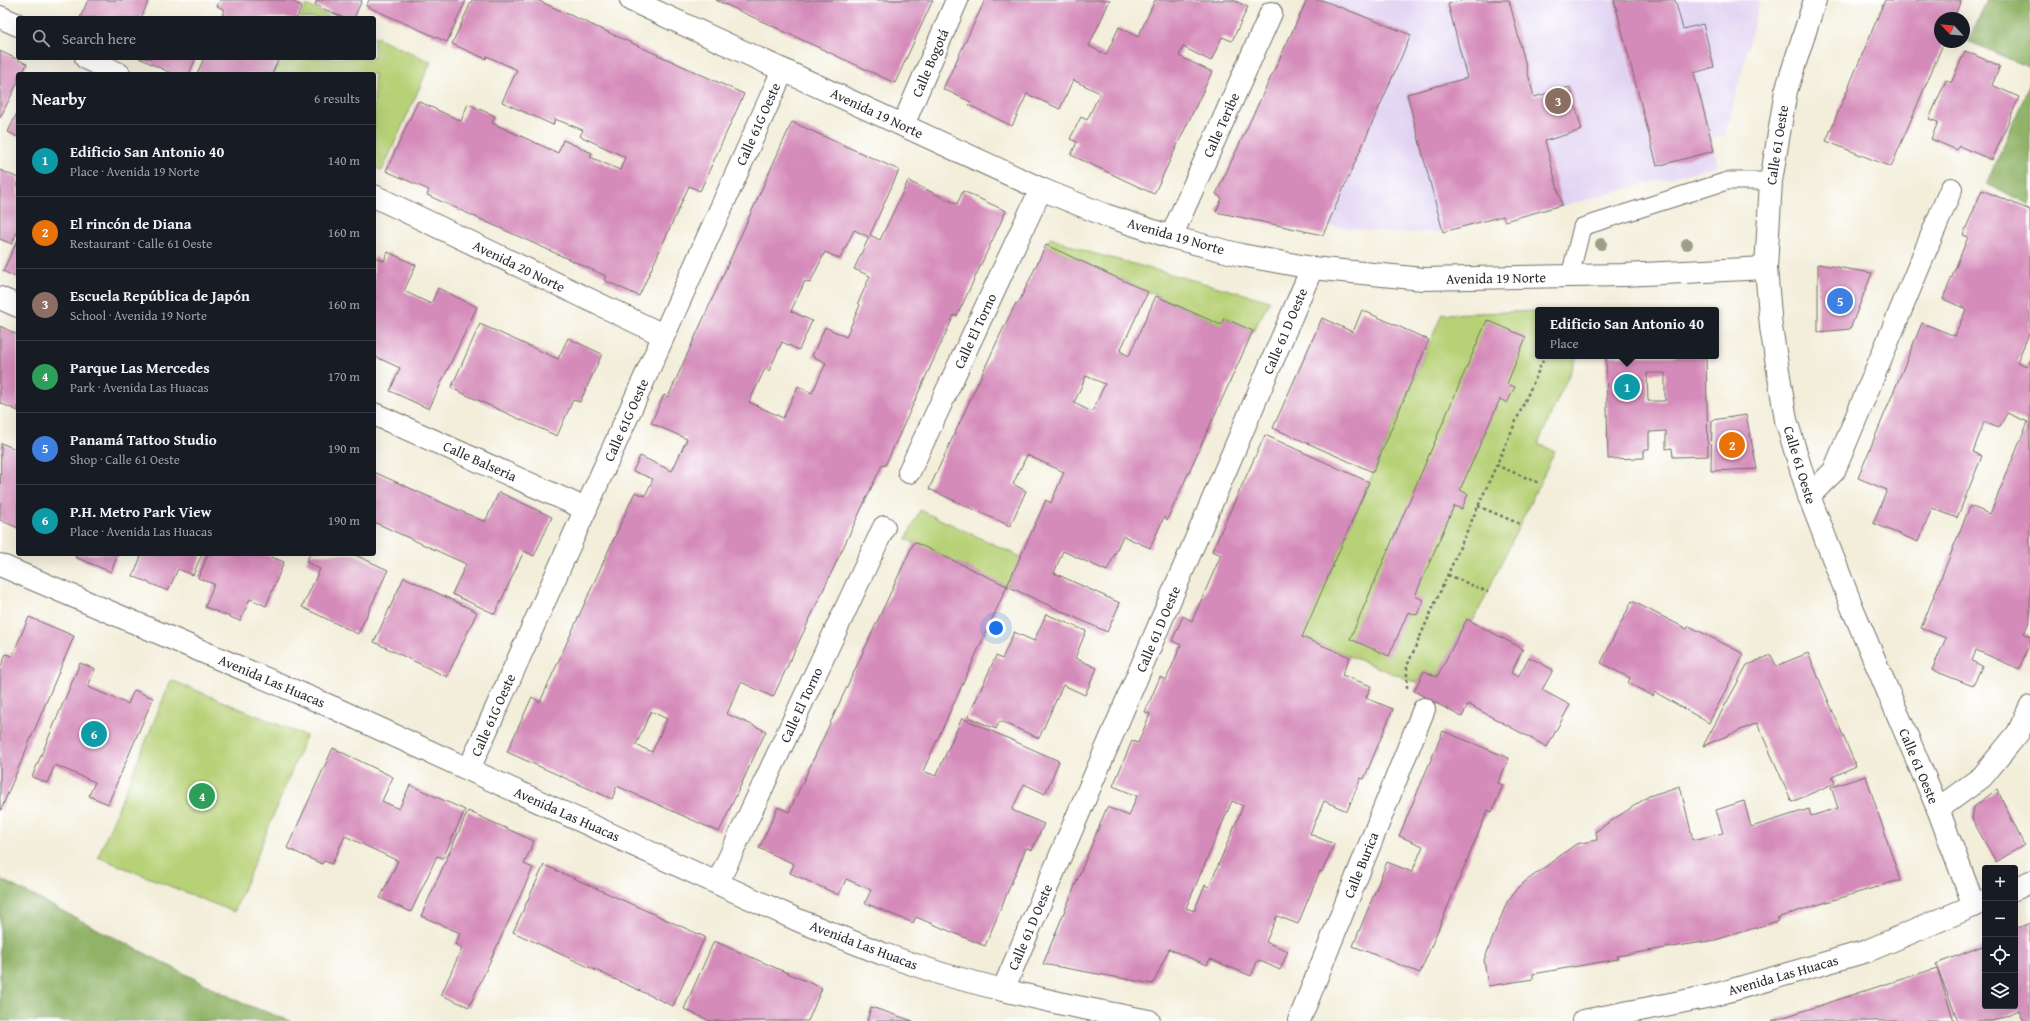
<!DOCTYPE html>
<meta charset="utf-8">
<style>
:root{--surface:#171b24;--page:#242831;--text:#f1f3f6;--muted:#9ea1a6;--line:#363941;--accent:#b45309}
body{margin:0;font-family:"Gentium Book Plus",serif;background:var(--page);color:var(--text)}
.controls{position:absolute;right:12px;bottom:12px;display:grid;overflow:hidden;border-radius:4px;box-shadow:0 4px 16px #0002}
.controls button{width:36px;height:36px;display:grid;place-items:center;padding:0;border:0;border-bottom:1px solid var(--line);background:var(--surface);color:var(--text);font:20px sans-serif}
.compass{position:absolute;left:1934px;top:12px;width:36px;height:36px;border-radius:50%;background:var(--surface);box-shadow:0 4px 16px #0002;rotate:296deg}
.you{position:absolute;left:996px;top:628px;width:14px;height:14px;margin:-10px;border:3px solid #fff;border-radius:50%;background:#1a73e8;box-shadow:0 0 0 6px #1a73e833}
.badge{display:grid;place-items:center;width:26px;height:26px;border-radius:50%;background:var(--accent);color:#fff;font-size:13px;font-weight:700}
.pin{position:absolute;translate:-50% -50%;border:2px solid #fff;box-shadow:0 1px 4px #0006}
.popup{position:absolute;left:1535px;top:307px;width:184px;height:52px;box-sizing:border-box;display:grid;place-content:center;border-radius:4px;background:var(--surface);filter:drop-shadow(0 1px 3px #0005);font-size:13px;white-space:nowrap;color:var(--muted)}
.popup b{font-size:15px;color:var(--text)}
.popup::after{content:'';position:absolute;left:50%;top:100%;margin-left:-8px;border:8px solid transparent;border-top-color:var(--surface)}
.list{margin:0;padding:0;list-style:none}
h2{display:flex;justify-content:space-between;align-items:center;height:52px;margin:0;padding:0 16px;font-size:17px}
h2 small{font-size:13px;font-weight:400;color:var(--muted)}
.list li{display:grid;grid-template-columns:26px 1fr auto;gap:12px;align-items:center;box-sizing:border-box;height:72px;padding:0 16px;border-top:1px solid var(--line)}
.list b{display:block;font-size:15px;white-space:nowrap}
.list p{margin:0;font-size:13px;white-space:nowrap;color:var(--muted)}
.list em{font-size:13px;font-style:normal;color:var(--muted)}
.icon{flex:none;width:22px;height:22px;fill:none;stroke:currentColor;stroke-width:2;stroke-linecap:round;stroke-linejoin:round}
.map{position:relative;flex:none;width:2030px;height:1021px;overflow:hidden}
.search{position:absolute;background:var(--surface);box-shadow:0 4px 16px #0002;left:16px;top:16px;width:360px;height:44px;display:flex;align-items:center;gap:10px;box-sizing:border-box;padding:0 14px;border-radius:4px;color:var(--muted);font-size:15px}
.panel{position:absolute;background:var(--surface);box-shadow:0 4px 16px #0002;left:16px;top:72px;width:360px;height:484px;border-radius:4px}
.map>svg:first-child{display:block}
</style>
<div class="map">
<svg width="2030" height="1021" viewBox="0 0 2030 1021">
<rect width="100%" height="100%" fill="#fff"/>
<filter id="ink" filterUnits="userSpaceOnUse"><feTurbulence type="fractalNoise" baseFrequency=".025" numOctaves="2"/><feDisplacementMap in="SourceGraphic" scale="8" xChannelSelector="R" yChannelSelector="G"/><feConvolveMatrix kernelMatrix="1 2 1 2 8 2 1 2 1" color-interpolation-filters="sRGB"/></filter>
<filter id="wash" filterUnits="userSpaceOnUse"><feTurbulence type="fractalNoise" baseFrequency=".012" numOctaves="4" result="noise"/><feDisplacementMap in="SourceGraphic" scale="16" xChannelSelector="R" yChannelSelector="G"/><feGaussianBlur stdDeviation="0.9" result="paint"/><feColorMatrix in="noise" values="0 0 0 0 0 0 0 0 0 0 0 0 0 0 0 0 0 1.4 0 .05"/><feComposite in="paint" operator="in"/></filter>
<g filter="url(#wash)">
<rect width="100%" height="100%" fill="#f3eeda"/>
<polygon fill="#e1d4f3" points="1322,0 1760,0 1725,136 1711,139 1718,165 1505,221 1503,216 1443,232 1393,233 1328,226 1411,35"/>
<g fill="#b7d177" stroke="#717e51">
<polygon points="306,5 334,18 300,18"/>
<polygon points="374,36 431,62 382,171 374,167 374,74 275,74 282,58 374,58"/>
<polygon points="1051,237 1085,251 1270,301 1253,331 1225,318 1221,325 1046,245"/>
<polygon points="1538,311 1538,356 1577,356 1538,444 1555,451 1476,616 1472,622 1467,620 1437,677 1424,671 1417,683 1302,637 1442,314"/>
<polygon points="920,510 1021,557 1007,586 906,539"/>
<polygon points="171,680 306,736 234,912 98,857"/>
</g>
<g fill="#91b368" stroke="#5e6f4a">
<polygon points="1987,0 2030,0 2030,68 1968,41"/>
<polygon points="2030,83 2030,205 1987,184"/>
<polygon points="0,879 242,1003 291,1021 0,1021"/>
</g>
<g id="blocks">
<g fill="#d58bba" fill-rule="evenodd">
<polygon points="88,0 149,0 141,18 80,18"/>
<polygon points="220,0 290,0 302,6 297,18 221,18 225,10 217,6"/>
<polygon points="317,0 362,0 354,18 344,18 315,5"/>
<polygon points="369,0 466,0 447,42 366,6"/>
<polygon points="472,0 537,0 744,94 700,191 689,186 639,296 604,280 606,276 427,195 429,190 386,171 418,101 461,121 468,104 495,116 492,123 558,153 563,140 592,153 590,157 620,170 625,157 580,136 583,130 555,119 553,125 502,102 517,70 487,56 486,59 452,44"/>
<polygon points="716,0 933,0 895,83"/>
<polygon points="985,0 1110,0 1089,46 1106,55 1119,27 1138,37 1155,0 1233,0 1248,7 1232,41 1222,37 1211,61 1183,47 1179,56 1212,72 1154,194 1071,155 1077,142 1070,139 1081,117 1087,120 1100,93 1073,80 1060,109 1027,94 1012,126 969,105 971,102 943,89"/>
<polygon points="1307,0 1322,0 1411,35 1323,235 1216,212 1222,198 1216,194"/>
<polygon points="1463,0 1509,0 1534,97 1570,87 1582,130 1545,141 1562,205 1505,221 1503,216 1443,232 1407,94 1467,78 1448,4"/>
<polygon points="1614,0 1675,0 1683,29 1703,24 1714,67 1694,73 1714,151 1657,166"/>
<polygon points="1885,0 1961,0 1954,18 1940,18 1940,42 1944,42 1891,167 1826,141"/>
<polygon points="0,51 27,64 22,74 18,74 18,82 0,118"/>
<polygon points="1965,51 2000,66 1992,85 2019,97 1992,160 1959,146 1957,150 1931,139 1938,122 1929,119 1946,80 1951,83"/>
<polygon points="139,58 196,58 189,74 173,74"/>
<polygon points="204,58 279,58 272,74 197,74"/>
<polygon points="18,111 18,137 8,132"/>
<path d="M792 122 899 170 870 235 880 240 908 181 957 204 963 191 1006 211 957 316 954 315 885 466 882 465 773 697 741 682 727 714 766 731 719 832 617 786 612 799 507 752 532 697 540 702 635 492 645 496 653 479 633 471 640 456 672 471 687 439 651 423 664 395 668 397ZM854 230 869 237 854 269 870 276 858 303 860 305 846 337 825 327 812 356 826 363 812 393 798 386 783 418 749 402 765 369 769 371 782 342 799 350 812 321 791 311 805 281 810 283 825 252 840 259ZM651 711 667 719 652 752 636 745Z"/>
<polygon points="0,170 18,178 18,230 12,244 0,239"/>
<polygon points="1982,190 2030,210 2030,335 2029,334 2017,362 2027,366 2030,358 2030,619 2024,634 2030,636 2030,643 2019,669 1976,650 1972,661 1982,666 1973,686 1932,670 1946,638 1921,628 1970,506 1990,514 2028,422 2007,413 1999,428 1984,422 1973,452 1982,456 1957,518 1932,508 1918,542 1873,523 1887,490 1858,478 1922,323 1955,336 1966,309 1943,299 1968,237 1963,235"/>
<polygon points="18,239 18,278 3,271"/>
<path d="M1046 245 1148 292 1120 351 1129 356 1156 296 1221 325 1224 318 1253 331 1167 520 1164 517 1150 548 1123 536 1107 571 1063 551 1054 573 1120 603 1107 632 1007 586 1046 500 1051 503 1064 472 1027 455 1013 484 1026 491 1010 526 929 489 1000 335 1016 303 1018 304ZM1086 376 1105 384 1092 412 1074 403Z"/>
<polygon points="388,252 416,265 404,291 431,304 438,288 477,307 429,409 390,391 400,368 374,356 374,257 384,261"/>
<polygon points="1818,264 1872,273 1850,329 1818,332"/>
<polygon points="1362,310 1429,340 1373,472 1273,428 1322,318 1353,332"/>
<polygon points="1487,320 1526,337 1507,384 1515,387 1507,403 1500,399 1460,490 1468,494 1462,509 1454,506 1415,596 1423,600 1417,615 1408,612 1389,656 1350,639"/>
<polygon points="480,324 558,359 568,338 602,354 580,402 573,400 557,436 451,388"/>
<polygon points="0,326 18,335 18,411 0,403"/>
<path d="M1606 356H1706L1708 456 1673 457 1672 448 1666 449V431L1649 432V449H1644V458L1608 459ZM1647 373H1665V401H1648Z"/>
<polygon points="1746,415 1757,469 1711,471 1712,420"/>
<path d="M1265 435 1369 482 1302 637 1350 657 1342 675 1371 686 1366 698 1393 709 1364 779 1361 778 1347 811 1324 801 1310 834 1334 844 1322 872 1320 871 1298 924 1277 916 1266 942 1288 951 1280 970 1258 960 1251 976 1210 959 1207 965 1169 949 1153 984 1043 964 1107 807 1129 816 1137 796 1113 786 1132 741 1138 743 1150 714 1145 712 1160 677 1166 680 1181 645 1172 641 1183 616 1192 621 1221 555 1212 551ZM1232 801 1243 806 1209 887 1205 885 1194 911 1186 908Z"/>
<polygon points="1,443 18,450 18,528 0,520"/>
<polygon points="374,472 485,522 499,492 552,517 534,556 524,551 495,614 452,594 466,564 374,522"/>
<polygon points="914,542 1007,586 923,771 936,776 962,718 1059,761 1045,794 1024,784 1012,810 1044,824 1032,850 1026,848 985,946 916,917 913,923 865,903 871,890 846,879 839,895 790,873 794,864 759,848 778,807 789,812"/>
<polygon points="76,554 118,554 111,572 75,557"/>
<polygon points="142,554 202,554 193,575 178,569 168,591 133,576"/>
<polygon points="208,554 264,554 284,562 266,606 250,599 240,621 205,607 214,584 198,578"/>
<polygon points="310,554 353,554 388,570 358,634 302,607 320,569 306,562"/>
<polygon points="404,577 477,612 447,677 374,642"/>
<polygon points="1632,601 1687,629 1689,626 1744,654 1709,723 1655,692 1653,696 1628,683 1630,678 1601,663"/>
<polygon points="1046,614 1086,631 1075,658 1097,668 1085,695 1063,685 1039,738 1000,721 996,729 968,717 996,656 1002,659 1014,632 1034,641"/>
<polygon points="29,617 74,636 0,812 0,668 6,654 12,656"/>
<polygon points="1467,619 1523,649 1511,673 1518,677 1529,657 1553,670 1542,690 1570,705 1547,747 1468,704 1462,717 1414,691 1424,671 1437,677"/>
<polygon points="1808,653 1856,766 1832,777 1835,783 1792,802 1757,723 1703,746 1747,665 1771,655 1776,666"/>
<polygon points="80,663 95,669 88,687 128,704 134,690 153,698 108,804 89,796 95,782 55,765 47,783 32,777"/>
<polygon points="1443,731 1509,758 1498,783 1503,785 1492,812 1488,810 1420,973 1353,946 1387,862 1412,872 1423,846 1399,836"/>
<polygon points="333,748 393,777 382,801 399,809 410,785 465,810 443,858 437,856 411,912 380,898 398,861 345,836 332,864 324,861 322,864 287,848"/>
<polygon points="1866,776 1900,880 1807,908 1777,918 1778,921 1715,940 1617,956 1618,959 1533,974 1533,979 1488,986 1484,960 1507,902 1518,887 1576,844 1597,840 1596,831 1649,796 1680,786 1693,840 1723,833 1716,810 1744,801 1751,827 1809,809 1811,816 1838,808 1831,787"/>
<polygon points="1997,789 2024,845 1996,862 1972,819 1974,807"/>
<polygon points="468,811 534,841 524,864 533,868 469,1007 441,995 462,948 455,944 460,933 421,916"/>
<polygon points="544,865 705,937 673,1006 513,932"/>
<polygon points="2030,923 2030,1021 2024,1021 2019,1010 1993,1021 1958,1021 1936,964 1985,945 1985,1006 2015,1006 2015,929"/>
<polygon points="714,941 822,988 808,1021 710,1021 684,1009"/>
<polygon points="1937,968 1954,1021 1772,1021 1880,986"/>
<polygon points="871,1007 913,1021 867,1021"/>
</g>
</g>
</g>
<g filter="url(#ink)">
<use href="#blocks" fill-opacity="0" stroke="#716f68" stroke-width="1"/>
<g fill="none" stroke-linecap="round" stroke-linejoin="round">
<g stroke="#716f68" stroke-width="19">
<polyline id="lane" points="1570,276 1582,227 1727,181 1771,181"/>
</g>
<g stroke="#716f68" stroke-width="24">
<g id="street">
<polyline points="631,0 1041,189 1105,215 1171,237 1241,255 1312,268 1423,279 1623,275 1766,268"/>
<polyline points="1815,0 1786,91 1771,181 1766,268 1771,327 1786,420 1809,496 1852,607 1938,809 1974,906"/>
<polyline points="0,17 18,25"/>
<polyline points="86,58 119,74"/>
<polyline points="903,125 957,0"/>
<polyline points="374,196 663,335"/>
<polyline points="1171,237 1271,13"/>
<polyline points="0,298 18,306"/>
<polyline points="374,414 586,509"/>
<polyline points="909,472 1041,189"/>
<polyline points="1809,496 1834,471 1951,189"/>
<polyline points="0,565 332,707 800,921 883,954 942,974 1003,990 1068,1005 1149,1021"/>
<polyline points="469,769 783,70"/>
<polyline points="1938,809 1982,777 2018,733 2030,707"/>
<polyline points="718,882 884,527"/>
<polyline points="2015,889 2030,882"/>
<polyline points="1003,990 1312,268"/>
<polyline points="1299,1021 1424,709"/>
<polyline points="1583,1021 1711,996 1867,951 1985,901"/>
</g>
</g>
<g stroke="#716f68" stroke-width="2.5" stroke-dasharray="3 3" stroke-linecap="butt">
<polyline points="1496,465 1539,483"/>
<polyline points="1478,506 1520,524"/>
<polyline points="1448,575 1488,592"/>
<polyline points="1407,688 1407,666 1545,356"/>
</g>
<use href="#lane" stroke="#fff" stroke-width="17"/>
<use href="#street" stroke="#fff" stroke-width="22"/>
</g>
<g fill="#9c9e86">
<circle cx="1601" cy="244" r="6"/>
<circle cx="1687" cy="244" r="6"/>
</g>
</g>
<g text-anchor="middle" stroke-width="4" stroke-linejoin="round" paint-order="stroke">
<g font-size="14" fill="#2b2b2b" stroke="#fff">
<text transform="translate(930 63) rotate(-67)" y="5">Calle Bogotá</text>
<text transform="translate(877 113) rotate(25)" y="5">Avenida 19 Norte</text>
<text transform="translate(758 124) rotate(-66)" y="5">Calle 61G Oeste</text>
<text transform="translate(1221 125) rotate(-66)" y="5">Calle Teribe</text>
<text transform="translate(1777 145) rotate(-81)" y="5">Calle 61 Oeste</text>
<text transform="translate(1176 236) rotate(16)" y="5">Avenida 19 Norte</text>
<text transform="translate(519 266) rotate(26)" y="5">Avenida 20 Norte</text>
<text transform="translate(1496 278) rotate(-1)" y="5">Avenida 19 Norte</text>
<text transform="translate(975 331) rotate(-65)" y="5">Calle El Torno</text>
<text transform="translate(1285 331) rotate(-67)" y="5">Calle 61 D Oeste</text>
<text transform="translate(626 420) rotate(-66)" y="5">Calle 61G Oeste</text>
<text transform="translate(480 461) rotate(24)" y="5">Calle Balseria</text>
<text transform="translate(1800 465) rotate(73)" y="5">Calle 61 Oeste</text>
<text transform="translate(1158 629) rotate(-67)" y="5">Calle 61 D Oeste</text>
<text transform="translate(272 681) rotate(23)" y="5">Avenida Las Huacas</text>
<text transform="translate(801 705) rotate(-65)" y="5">Calle El Torno</text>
<text transform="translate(493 715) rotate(-66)" y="5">Calle 61G Oeste</text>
<text transform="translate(1919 766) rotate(67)" y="5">Calle 61 Oeste</text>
<text transform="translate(567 814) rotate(24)" y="5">Avenida Las Huacas</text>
<text transform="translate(1361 865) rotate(-68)" y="5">Calle Burica</text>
<text transform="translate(1030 927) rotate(-67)" y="5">Calle 61 D Oeste</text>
<text transform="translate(864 945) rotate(21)" y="5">Avenida Las Huacas</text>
<text transform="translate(1783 975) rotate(-16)" y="5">Avenida Las Huacas</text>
</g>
</g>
</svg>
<div class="controls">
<button>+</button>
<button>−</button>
<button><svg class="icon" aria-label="locate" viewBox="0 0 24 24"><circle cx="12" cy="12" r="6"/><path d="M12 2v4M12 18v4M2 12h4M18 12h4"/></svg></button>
<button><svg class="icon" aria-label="layers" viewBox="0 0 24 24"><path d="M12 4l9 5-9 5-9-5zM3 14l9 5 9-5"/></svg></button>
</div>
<svg class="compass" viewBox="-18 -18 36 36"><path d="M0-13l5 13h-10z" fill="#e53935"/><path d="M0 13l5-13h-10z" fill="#9ea1a6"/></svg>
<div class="you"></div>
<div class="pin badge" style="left:1627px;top:387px;background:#0f9aa8">1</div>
<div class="popup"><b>Edificio San Antonio 40</b>Place</div>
<div class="pin badge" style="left:1732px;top:445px;background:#e8710a">2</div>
<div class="pin badge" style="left:1558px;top:101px;background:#8d6e63">3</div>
<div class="pin badge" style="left:202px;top:796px;background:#2e9e5b">4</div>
<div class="pin badge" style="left:1840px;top:301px;background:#3f7fe0">5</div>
<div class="pin badge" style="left:94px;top:734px;background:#0f9aa8">6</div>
<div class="search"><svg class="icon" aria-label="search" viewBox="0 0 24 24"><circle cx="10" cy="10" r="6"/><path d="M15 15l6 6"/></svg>Search here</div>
<section class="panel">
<h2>Nearby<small>6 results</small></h2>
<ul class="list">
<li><span class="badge" style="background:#0f9aa8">1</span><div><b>Edificio San Antonio 40</b><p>Place · Avenida 19 Norte</p></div><em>140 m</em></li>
<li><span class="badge" style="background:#e8710a">2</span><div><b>El rincón de Diana</b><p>Restaurant · Calle 61 Oeste</p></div><em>160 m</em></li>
<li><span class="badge" style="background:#8d6e63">3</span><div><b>Escuela República de Japón</b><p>School · Avenida 19 Norte</p></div><em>160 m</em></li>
<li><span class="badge" style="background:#2e9e5b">4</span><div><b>Parque Las Mercedes</b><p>Park · Avenida Las Huacas</p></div><em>170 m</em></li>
<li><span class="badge" style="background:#3f7fe0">5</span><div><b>Panamá Tattoo Studio</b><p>Shop · Calle 61 Oeste</p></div><em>190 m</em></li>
<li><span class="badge" style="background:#0f9aa8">6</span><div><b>P.H. Metro Park View</b><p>Place · Avenida Las Huacas</p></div><em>190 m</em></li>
</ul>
</section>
</div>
